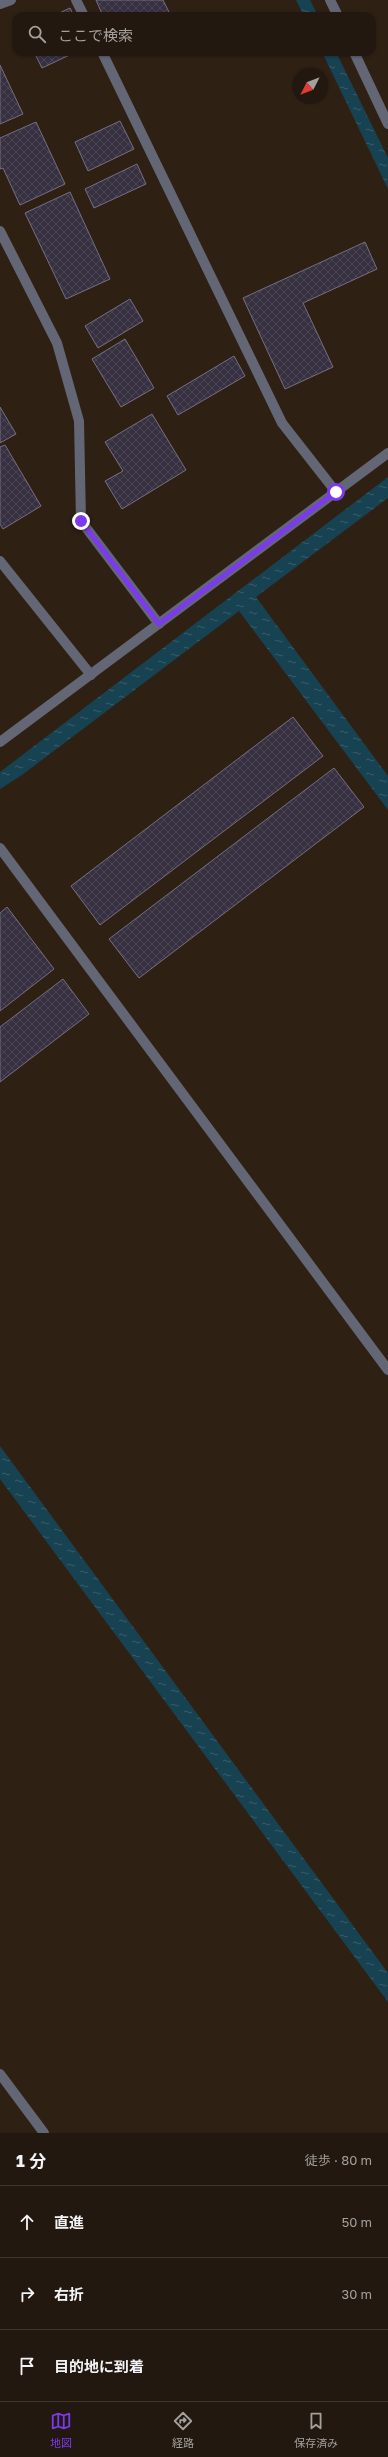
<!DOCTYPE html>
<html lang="ja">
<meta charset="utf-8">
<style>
:root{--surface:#23180f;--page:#2f251d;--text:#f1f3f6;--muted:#a3a09e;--line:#40372f;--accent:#7c3aed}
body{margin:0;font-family:"Golos Text","Noto Sans JP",sans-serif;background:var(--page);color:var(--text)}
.compass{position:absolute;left:292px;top:68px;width:36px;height:36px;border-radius:50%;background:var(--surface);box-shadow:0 1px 3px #0004;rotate:228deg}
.stop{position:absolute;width:12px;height:12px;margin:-9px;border:3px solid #7c3aed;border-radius:50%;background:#fff}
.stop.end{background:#7c3aed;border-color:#fff;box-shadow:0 1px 4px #0008}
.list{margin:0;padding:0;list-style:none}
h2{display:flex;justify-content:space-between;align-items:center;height:52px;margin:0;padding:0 16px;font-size:17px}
h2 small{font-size:13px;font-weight:400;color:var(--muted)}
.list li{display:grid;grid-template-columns:26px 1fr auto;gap:12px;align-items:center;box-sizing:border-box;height:72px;padding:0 16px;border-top:1px solid var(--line)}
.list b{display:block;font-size:15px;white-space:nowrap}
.list em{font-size:13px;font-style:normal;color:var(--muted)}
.icon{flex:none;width:22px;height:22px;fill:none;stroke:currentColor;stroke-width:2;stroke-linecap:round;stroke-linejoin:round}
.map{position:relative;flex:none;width:388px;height:2133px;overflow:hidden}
.search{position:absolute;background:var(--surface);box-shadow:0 1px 3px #0004;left:12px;right:12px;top:12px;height:44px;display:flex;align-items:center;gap:10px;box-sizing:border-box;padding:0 14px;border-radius:12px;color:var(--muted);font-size:15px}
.sheet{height:268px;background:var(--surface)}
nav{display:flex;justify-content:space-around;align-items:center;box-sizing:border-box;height:56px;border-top:1px solid var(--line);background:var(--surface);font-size:11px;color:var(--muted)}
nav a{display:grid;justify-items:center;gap:2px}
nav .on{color:var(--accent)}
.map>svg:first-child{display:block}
</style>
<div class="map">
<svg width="388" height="2133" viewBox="0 0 388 2133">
<defs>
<pattern id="water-ripples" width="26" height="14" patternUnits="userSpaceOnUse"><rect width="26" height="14" fill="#174251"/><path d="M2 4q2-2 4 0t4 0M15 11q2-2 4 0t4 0" fill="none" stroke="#3a5e6a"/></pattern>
<pattern id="building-cross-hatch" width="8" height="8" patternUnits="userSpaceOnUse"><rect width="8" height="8" fill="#363041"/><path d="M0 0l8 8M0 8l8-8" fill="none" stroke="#4a4453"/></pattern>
</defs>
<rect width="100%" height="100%" fill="#2f2014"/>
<g fill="url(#water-ripples)">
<polygon points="296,0 310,0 318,16 304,16"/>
<polygon points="322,52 336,52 388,158 388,189"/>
<polygon points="388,477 388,498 256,597 388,776 388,810 239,611 22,775 0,789 0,772"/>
<polygon points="0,1446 388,1973 388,2002 0,1479"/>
</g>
<g fill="url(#building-cross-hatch)" stroke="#766f83">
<polygon points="96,0 163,0 171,16 103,16"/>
<polygon points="70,8 74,16 53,16"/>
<polygon points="34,52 76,52 42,68"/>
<polygon points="0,65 23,114 0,124"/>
<polygon points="120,121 134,149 88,171 75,142"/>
<polygon points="36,122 65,184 20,205 3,168 0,169 0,138"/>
<polygon points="137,164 146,184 94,208 85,189"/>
<polygon points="70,192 110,279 66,299 25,213"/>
<polygon points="365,242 377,269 303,303 333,367 285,389 243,298"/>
<polygon points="130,299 143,321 98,348 85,326"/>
<polygon points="125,339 154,388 121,407 92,359"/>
<polygon points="234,356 245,376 178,415 167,396"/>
<polygon points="0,407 16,434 0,443"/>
<polygon points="152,414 186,470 122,509 105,481 123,471 105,442"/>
<polygon points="5,445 41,506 3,529 0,524 0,447"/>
<polygon points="293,717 323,756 100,925 71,886"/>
<polygon points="334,768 364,807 139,978 109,939"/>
<polygon points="7,907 54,969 0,1011 0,913"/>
<polygon points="63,979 89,1014 0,1082 0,1027"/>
</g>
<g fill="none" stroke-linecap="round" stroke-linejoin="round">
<g stroke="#636675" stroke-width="10">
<polyline points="76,0 84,16"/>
<polyline points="330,0 338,16"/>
<polyline points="0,4 11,0"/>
<polyline points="102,52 282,423 336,492"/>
<polyline points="354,52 388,124"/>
<polyline points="0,231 57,343 79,421 81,521 159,624"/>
<polyline points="0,561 91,675"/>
<polyline points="0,742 388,453"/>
<polyline points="0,848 388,1370"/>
<polyline points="0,2074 44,2133"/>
</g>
</g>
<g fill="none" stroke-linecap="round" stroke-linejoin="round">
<polyline stroke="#7c3aed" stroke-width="5" points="81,521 159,624 336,492"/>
</g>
</svg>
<svg class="compass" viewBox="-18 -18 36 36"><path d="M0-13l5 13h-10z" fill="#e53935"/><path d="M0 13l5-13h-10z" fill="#a3a09e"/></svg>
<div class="stop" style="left:336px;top:492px"></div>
<div class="stop end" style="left:81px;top:521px"></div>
<div class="search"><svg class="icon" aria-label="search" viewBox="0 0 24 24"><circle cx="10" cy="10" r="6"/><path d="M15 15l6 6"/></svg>ここで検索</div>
</div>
<section class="sheet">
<h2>1 分<small>徒歩 · 80 m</small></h2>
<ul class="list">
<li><svg class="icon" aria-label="ahead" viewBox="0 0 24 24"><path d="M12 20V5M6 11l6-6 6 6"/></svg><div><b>直進</b></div><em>50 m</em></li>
<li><svg class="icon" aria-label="right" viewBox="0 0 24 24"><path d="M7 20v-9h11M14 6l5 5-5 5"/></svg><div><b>右折</b></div><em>30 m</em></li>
<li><svg class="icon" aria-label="arrive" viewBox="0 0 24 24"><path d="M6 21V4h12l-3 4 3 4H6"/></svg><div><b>目的地に到着</b></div></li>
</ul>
</section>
<nav>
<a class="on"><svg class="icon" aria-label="map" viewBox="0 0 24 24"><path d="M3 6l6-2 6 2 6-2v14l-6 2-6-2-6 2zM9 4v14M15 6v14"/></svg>地図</a>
<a><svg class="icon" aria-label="directions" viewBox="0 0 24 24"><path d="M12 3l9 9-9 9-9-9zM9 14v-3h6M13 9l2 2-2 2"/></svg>経路</a>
<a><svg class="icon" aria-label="saved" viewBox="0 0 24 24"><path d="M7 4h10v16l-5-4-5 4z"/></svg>保存済み</a>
</nav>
